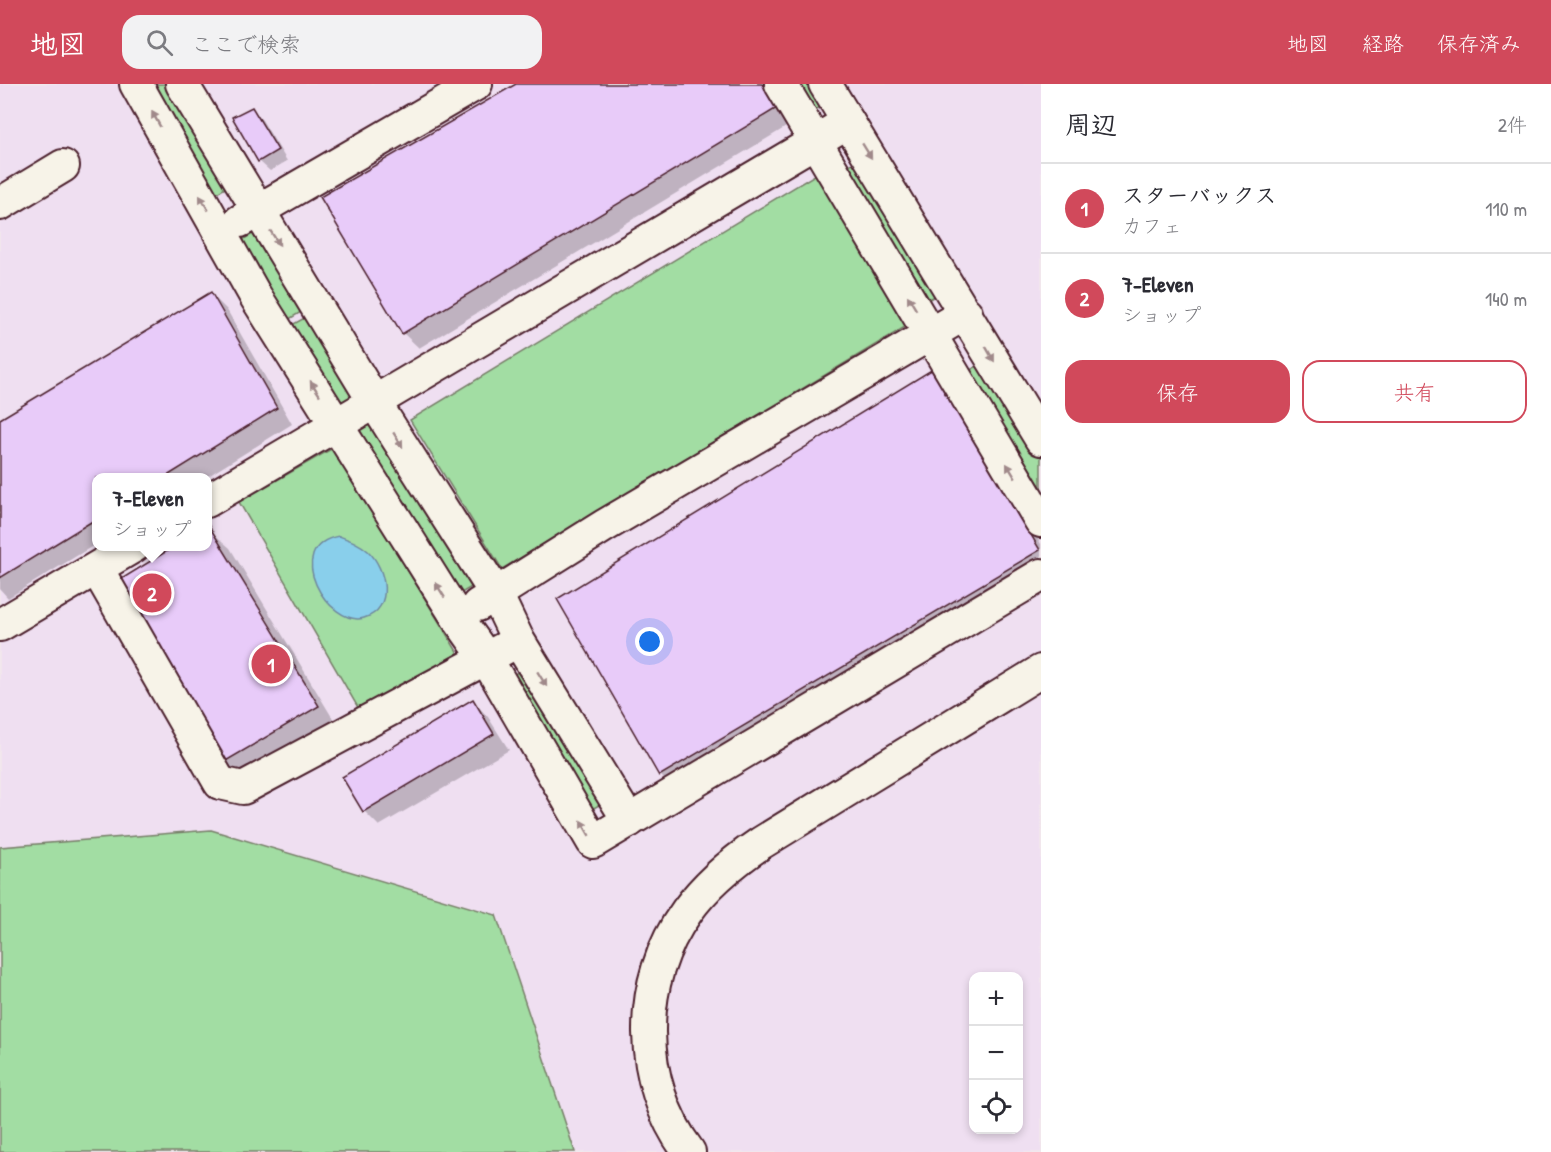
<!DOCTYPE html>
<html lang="ja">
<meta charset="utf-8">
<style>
:root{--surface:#fff;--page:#f2f2f3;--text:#2b2b33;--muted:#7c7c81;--line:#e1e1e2;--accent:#d1495b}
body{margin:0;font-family:"Patrick Hand","Klee One",sans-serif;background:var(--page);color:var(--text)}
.controls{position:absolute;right:18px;bottom:18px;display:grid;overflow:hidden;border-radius:12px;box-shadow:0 3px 9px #0003}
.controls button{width:54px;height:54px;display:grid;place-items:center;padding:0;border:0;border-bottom:2px solid var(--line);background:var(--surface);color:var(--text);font:30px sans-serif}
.you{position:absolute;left:650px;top:558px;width:21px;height:21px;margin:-15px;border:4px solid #fff;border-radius:50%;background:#1a73e8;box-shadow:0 0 0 9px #1a73e833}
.badge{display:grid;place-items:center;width:39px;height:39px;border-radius:50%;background:var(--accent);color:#fff;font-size:20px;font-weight:700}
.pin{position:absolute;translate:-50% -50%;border:3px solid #fff;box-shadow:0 2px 6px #0006}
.popup{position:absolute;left:92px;top:389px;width:120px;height:78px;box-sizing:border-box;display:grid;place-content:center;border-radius:12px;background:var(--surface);filter:drop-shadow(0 2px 4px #0005);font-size:20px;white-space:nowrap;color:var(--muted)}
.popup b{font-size:22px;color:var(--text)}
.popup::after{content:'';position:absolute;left:50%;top:100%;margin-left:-12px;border:12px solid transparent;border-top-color:var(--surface)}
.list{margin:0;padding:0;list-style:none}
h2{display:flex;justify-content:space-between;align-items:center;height:78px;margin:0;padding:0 24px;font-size:26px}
h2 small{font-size:20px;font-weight:400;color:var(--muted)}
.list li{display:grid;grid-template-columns:39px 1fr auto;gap:18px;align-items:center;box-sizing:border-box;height:90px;padding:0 24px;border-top:2px solid var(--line)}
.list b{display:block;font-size:22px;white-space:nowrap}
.list p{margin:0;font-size:20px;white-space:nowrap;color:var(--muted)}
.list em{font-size:20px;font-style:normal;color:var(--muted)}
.actions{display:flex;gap:12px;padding:18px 24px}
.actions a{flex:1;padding:14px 0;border:2px solid var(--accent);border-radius:18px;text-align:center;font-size:21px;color:var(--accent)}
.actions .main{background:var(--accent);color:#fff}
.icon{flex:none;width:33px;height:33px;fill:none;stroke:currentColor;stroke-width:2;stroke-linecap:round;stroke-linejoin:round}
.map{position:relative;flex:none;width:1041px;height:1068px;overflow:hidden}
header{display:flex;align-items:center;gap:36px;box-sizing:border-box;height:84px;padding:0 30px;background:var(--accent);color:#fff}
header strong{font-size:28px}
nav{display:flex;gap:33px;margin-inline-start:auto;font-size:21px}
.search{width:420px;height:54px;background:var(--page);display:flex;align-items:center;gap:15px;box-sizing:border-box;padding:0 21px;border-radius:18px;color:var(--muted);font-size:22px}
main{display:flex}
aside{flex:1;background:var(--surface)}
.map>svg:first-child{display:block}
</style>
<header>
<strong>地図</strong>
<div class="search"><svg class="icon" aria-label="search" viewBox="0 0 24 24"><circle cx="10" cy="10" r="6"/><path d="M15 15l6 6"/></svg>ここで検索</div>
<nav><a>地図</a><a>経路</a><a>保存済み</a></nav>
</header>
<main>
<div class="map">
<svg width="1041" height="1068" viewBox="0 0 1041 1068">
<rect width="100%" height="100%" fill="#f2e7ed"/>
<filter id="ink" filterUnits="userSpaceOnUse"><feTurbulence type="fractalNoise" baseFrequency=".0167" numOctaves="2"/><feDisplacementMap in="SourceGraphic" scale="12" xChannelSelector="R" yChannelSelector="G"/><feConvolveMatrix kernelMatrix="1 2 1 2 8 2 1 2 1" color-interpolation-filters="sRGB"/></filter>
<g filter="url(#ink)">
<path fill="#efdff1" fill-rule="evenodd" d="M0 0H1041V1068H545L0 765ZM96 394H207V462H96ZM974 892H1018V1046H974Z"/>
<g fill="#a2dda3" stroke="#767e67" stroke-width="1.5">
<polygon points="147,0 172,0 232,100 212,112"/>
<polygon points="799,0 819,0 830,18 815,26"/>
<polygon points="863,72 943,207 928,216 848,82"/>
<polygon points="818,89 910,240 502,485 410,336"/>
<polygon points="259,146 306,225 286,237 239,158"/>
<polygon points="310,231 360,315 340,327 290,242"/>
<polygon points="987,277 1041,366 1041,404 970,286"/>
<polygon points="370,330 478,499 458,511 352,342"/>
<polygon points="333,364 458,569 360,627 239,418"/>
<polygon points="527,583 606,717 587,728 507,594"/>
<polygon points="211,746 496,831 575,1068 0,1068 0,763"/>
</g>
<path fill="#89cfeb" stroke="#70899e" stroke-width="1.5" d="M339 452C350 456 359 459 368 467 386 484 395 525 364 534 329 544 280 463 339 452Z"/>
<g fill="#0003">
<polygon points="519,0 767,0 791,40 419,264 403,249"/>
<polygon points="251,25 262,36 287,77 270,87 259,77"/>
<polygon points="211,210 227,226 292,340 205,394 96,394 96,460 8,514 0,505 0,337"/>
<polygon points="948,303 1041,460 1041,490 676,707 660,691"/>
<polygon points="207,444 230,464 338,643 246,698 225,677"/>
<polygon points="473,617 488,633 509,666 379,742 364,727"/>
</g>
<g fill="#e8cbf9" stroke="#4a1f2b" stroke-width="1.5">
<polygon points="516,0 762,0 777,24 402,250 320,113"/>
<polygon points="252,23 278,66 258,78 232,33"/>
<polygon points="211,208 277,324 164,394 96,394 96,435 0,494 0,335"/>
<polygon points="933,285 1040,466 659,692 557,515"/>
<polygon points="209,442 319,622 224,678 115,499 175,462 207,462"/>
<polygon points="473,615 494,650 363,728 342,693"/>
</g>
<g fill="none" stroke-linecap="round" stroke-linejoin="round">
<g stroke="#4a1f2b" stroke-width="36">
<g id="minor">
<polyline points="136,0 256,213 457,533 486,574 593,758 1041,491"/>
<polyline points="182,0 375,319 496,510 518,556 629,737"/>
<polyline points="781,0 1041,437"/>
<polyline points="825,0 1041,355"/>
<polyline points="0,120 63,82"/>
<polyline points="240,137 476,0"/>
<polyline points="207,417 848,38"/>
<polyline points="97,485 220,699 243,704 505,564"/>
<polyline points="478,521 604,442 966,229"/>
<polyline points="0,541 134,462"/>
<path d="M689 1068C637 999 635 898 687 827 707 799 733 778 761 759L1041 587"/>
</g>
</g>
<use href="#minor" stroke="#f7f3e8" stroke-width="32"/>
</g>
<defs><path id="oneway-solid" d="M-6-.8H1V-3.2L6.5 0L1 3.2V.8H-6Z" transform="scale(1.5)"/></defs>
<g fill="#a0898a">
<use href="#oneway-solid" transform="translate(156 35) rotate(-119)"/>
<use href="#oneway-solid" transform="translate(867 67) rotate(58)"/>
<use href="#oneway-solid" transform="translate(204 119) rotate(-121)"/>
<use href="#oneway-solid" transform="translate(275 154) rotate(57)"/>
<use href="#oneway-solid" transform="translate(912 219) rotate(-121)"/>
<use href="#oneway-solid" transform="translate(990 270) rotate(60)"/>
<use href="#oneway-solid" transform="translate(315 304) rotate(-123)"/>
<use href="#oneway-solid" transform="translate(398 356) rotate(58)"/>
<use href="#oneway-solid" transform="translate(1011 387) rotate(-121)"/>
<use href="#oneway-solid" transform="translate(440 506) rotate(-122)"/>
<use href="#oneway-solid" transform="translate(542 595) rotate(58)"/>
<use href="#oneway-solid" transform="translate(585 744) rotate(-120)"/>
</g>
</g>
</svg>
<div class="controls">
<button>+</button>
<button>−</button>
<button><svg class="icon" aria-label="locate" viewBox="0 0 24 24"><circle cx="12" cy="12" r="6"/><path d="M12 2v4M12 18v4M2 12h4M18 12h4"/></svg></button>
</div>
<div class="you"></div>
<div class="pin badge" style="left:271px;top:580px">1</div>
<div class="pin badge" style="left:152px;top:509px">2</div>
<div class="popup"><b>7-Eleven</b>ショップ</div>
</div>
<aside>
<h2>周辺<small>2件</small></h2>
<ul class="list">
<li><span class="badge">1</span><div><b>スターバックス</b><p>カフェ</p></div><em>110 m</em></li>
<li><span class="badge">2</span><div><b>7-Eleven</b><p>ショップ</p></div><em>140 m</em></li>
</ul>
<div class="actions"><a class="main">保存</a><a>共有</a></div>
</aside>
</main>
